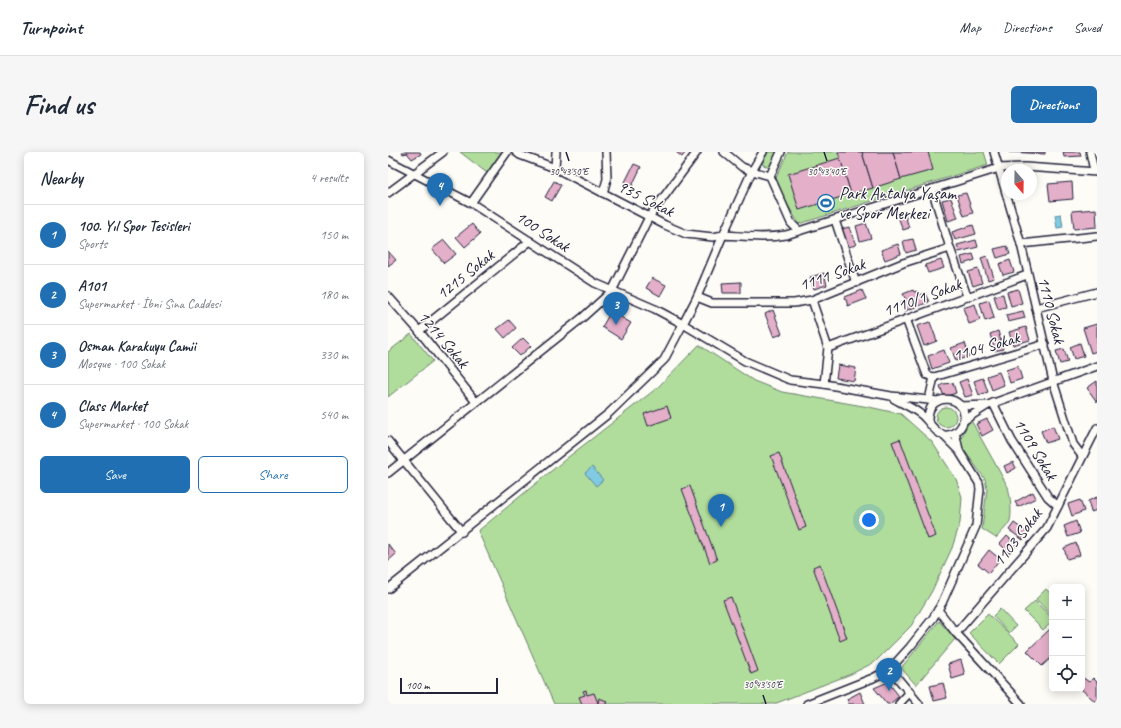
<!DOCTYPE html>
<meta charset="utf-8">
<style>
:root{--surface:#fff;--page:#f6f6f7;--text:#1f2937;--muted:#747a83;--line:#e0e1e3;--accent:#1f6fb2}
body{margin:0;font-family:Caveat,sans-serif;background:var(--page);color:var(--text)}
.controls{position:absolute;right:12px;bottom:12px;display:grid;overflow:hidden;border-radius:6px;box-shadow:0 2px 10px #0003}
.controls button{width:36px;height:36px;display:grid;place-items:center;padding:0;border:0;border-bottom:1px solid var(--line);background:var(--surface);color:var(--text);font:20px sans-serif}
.compass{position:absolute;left:613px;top:12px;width:36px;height:36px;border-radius:50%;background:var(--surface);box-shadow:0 2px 10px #0003;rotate:160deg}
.scale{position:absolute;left:12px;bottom:10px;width:98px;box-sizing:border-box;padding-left:4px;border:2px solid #22223b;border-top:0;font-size:11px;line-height:14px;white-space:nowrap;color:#22223b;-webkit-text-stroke:3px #fdfcf7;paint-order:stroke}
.you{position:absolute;left:481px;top:368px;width:14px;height:14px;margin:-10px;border:3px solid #fff;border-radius:50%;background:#1a73e8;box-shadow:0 0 0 6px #1a73e833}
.badge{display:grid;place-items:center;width:26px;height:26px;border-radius:50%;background:var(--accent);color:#fff;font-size:13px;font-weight:700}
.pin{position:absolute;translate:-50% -33px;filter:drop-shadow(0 1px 2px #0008)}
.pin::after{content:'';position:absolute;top:21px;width:14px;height:12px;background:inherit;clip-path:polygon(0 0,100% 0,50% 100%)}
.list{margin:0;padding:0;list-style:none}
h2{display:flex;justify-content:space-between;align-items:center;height:52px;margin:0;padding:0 16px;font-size:17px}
h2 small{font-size:13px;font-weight:400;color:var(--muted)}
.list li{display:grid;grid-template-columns:26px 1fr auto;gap:12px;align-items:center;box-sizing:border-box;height:60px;padding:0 16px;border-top:1px solid var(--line)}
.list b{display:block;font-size:15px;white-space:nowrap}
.list p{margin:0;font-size:13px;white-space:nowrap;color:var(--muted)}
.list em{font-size:13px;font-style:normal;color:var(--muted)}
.actions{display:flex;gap:8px;padding:12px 16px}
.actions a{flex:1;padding:9px 0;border:1px solid var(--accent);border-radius:6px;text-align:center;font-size:14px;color:var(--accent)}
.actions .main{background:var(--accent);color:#fff}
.icon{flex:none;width:22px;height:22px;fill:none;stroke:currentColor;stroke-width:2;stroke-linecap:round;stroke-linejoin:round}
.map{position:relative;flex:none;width:709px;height:552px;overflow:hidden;border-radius:6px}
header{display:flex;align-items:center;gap:24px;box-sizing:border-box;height:56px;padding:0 20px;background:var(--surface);border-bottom:1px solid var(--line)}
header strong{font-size:19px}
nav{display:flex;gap:22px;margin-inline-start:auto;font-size:14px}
.intro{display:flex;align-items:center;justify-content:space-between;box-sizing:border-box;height:96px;padding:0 24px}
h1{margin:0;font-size:28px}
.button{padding:10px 18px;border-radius:6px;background:var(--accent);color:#fff;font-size:14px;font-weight:700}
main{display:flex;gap:24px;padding:0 24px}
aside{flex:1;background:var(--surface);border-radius:6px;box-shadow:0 2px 10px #0003}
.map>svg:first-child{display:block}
</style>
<header>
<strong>Turnpoint</strong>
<nav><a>Map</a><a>Directions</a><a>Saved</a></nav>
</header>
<div class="intro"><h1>Find us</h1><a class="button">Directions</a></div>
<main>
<aside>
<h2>Nearby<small>4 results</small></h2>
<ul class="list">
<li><span class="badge">1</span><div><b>100. Yıl Spor Tesisleri</b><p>Sports</p></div><em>150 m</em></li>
<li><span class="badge">2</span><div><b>A101</b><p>Supermarket · İbni Sina Caddesi</p></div><em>180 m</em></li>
<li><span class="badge">3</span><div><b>Osman Karakuyu Camii</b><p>Mosque · 100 Sokak</p></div><em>330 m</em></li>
<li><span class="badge">4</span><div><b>Class Market</b><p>Supermarket · 100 Sokak</p></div><em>540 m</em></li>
</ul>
<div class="actions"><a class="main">Save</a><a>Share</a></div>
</aside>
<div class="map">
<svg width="709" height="552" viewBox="0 0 709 552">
<rect width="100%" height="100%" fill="#fdfcf7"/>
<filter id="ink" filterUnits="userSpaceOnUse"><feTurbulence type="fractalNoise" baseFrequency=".025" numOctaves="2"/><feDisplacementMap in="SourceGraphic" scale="8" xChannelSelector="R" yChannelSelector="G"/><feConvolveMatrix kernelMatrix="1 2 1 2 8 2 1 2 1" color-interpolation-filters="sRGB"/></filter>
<g filter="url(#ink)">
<g fill="#b1dd9c" stroke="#6a806c">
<polygon points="72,0 115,0 99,21"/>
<polygon points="380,0 389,0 381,16 374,12"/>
<polygon points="400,0 596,0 600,13 411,72 386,30"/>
<polygon points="23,182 45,209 0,245 0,200"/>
<polygon points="311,193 366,229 394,240 481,255 513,262 544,290 568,327 574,345 572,371 564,396 544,439 523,474 487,510 463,522 386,552 166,552 90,379 179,306 269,236"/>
<circle cx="558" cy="265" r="10"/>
<path d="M584 270 620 335C622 342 625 365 621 371 618 376 612 381 608 386L594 377 599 337 597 327 571 291 580 271Z"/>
<polygon points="658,437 664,443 664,464 648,447"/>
<polygon points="647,449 664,466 664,470 655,478 636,459"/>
<polygon points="612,457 628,474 621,481 605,464"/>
<polygon points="600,462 631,492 611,512 581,481"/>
<polygon points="551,469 567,487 528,533 513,516"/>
</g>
<g fill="#81cbe2" stroke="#5b879f">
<polygon points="673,62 675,75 669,76 667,63"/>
<polygon points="204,315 215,328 208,334 197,321"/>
</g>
<g fill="#e3afc9" stroke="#22223b">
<polygon points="14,0 32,0 33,2 24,7 19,1 15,2"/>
<polygon points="288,0 298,0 294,5"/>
<polygon points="450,0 474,0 485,36 463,42"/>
<polygon points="474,0 505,0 513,27 485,36"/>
<polygon points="505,0 540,0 545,18 513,27"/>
<polygon points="621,0 657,0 657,2"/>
<polygon points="675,0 692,0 693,4 676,5"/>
<polygon points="452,6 463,42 411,58 400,22"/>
<polygon points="246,12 253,15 243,36 236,32"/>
<polygon points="166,29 173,33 164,49 157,45"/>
<polygon points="684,30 685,47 662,49 660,32"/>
<polygon points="578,41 585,61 576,64 569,43"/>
<polygon points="563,46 570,66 560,69 554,48"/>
<polygon points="708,57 709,75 686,77 684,59"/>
<polygon points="516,59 521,76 515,78 509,62"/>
<polygon points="478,71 483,86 472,89 468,74"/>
<polygon points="84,72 92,82 77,95 68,85"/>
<polygon points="585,73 588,82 567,88 564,80"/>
<polygon points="461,75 468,93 460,95 454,77"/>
<polygon points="525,87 528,98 518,101 515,89"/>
<polygon points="56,88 68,102 56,111 44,97"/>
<polygon points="588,88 590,95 571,100 569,93"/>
<polygon points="510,92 513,102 497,108 493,98"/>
<polygon points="619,94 622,102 609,106 606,97"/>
<polygon points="0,99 8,108 0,114"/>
<polygon points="585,102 587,108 575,112 573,105"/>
<polygon points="599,104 606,126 600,128 593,106"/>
<polygon points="553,108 556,116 540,121 537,113"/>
<polygon points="622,108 626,120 615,123 611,112"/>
<polygon points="590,117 594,131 585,134 580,120"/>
<polygon points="436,121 439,133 426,137 422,125"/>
<polygon points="264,126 278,133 272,144 258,136"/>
<polygon points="353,130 353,141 335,141 334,131"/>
<polygon points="630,137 634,151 623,154 619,140"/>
<polygon points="474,138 478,147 460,154 457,145"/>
<polygon points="525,138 526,140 529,139 531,143 537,141 541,150 517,159 513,150 518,148 515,142"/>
<polygon points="615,142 618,155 610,157 606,144"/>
<polygon points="601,148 606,166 597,169 592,151"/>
<polygon points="587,152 592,168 581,172 575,156"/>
<polygon points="385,158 394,182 386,185 377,162"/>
<polygon points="223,159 243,171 233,187 214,175"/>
<polygon points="635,159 637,166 620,170 618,163"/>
<polygon points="121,168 128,176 117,186 109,177"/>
<polygon points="542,170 549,189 536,194 529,174"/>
<polygon points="709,172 709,199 703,201 695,176"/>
<polygon points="638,175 642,188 625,193 621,180"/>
<polygon points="610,179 615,197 607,199 602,182"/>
<polygon points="135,186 143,194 132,204 124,196"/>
<polygon points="577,191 581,204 568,209 563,196"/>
<polygon points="692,191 696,204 686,207 682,195"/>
<polygon points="676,197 680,210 672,212 668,199"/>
<polygon points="556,198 561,211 544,217 540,204"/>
<polygon points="450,213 468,216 466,229 448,226"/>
<polygon points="630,214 634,227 622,231 618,218"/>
<polygon points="611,220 616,233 604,238 599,224"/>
<polygon points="595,226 600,240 591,243 586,229"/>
<polygon points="579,227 585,243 577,245 571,230"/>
<polygon points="709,229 709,250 699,236"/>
<polygon points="565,231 568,241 559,244 555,242 552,234 555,232"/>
<polygon points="279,254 283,266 260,274 256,262"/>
<polygon points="599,267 605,278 594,284 588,272"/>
<polygon points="665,274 670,287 658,291 653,279"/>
<polygon points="512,287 548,384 540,387 504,290"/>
<polygon points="391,301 418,375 411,378 383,304"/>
<polygon points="625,310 628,316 619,321 616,314"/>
<polygon points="302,334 329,408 322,411 294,337"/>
<polygon points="645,340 648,346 630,355 627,350"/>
<polygon points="709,345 709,358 703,360 700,349"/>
<polygon points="692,348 696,359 684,364 680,352"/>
<polygon points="688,369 692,381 680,385 676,374"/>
<polygon points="626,371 640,381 635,388 621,378"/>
<polygon points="619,384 629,393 621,401 612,392"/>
<polygon points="688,391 692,403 679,407 676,396"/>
<polygon points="0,392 8,402 0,409"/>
<polygon points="601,398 612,407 601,421 590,412"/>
<polygon points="432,412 459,486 452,489 425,415"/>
<polygon points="343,445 370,519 363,522 335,448"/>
<polygon points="664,475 664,505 654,514 639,499"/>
<polygon points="573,508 577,523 564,527 560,512"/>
<polygon points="694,525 701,530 705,526 709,530 709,551 693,537 694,537"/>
<polygon points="500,530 511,544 502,552 499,552 486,536"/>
<polygon points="555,531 559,546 546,549 542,534"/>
<polygon points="198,538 199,543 206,541 210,551 211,546 219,549 218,552 194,552 191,545 197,543 195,539"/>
<polygon points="472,540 477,552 461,552 459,547"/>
</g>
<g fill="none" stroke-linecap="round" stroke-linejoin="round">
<g stroke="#22223b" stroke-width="10">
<g id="minor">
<polyline points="128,0 132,3 167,16 277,73 298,82 325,85 335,83 364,19 375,0"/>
<polyline points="336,0 354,15 364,19 382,24 403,71 411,79"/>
<polyline points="606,0 633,92 665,229 685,292 694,304"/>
<polyline points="702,0 705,14 709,19"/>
<polyline points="0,8 83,51 207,131 267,157 295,172 276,208 220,262 0,437"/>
<polyline points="167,16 168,0"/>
<polyline points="382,24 393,0"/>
<polyline points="544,37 562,96 579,144"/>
<polyline points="0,41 55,0"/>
<polyline points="215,41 219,27 218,0"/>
<polyline points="83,51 119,0"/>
<polyline points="447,68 468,131"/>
<polyline points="633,92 709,84"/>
<polyline points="0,144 31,179 88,250"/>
<polyline points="309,145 324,151 406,151 424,148 515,111 562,96"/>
<polyline points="424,148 440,196 436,232"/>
<polyline points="648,156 709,140"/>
<polyline points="518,167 539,223 546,225 657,192"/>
<polyline points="31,179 142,89"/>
<polyline points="440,196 639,123"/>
<path d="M505 246C513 251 523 255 531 261 543 268 549 292 568 280 572 277 575 272 576 267 579 242 539 239 540 268"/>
<polyline points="541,248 546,225"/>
<path d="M550 249 503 244 436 232 402 228 357 209 295 172 309 145 335 83C356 84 377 87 398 83L611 16 637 15 709 20"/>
<polyline points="605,251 624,289 660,345 670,354"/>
<polyline points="572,254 600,253"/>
<polyline points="575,269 600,253 709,214"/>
<polyline points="567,280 571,298"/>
<polyline points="0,289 74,380"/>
<polyline points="0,321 194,166 224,139 261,65 309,0"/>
<polyline points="550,458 568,481 633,552"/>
<polyline points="568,481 659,376 709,276"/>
<polyline points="419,552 485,526 502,517"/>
<polyline points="511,552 522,540"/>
<polyline points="531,552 502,517 522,495 545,466 554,451 588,374 592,337 591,331 571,299 554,282"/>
</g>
</g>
<use href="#minor" stroke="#fdfcf7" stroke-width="7"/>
</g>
</g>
<path fill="none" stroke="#22223b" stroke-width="1.5" d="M178 0 181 9M436 0 439 9M375 543 378 552"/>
<defs>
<g id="stadium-ring" transform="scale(0.9)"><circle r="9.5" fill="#fdfcf7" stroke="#1f6fb2" stroke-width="1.5"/><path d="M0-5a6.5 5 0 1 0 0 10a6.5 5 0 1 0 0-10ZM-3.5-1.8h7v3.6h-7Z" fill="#1f6fb2"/></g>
</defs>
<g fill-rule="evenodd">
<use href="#stadium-ring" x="438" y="51"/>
</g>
<g text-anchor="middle" stroke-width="3" stroke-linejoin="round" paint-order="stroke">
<g font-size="17" fill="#22223b" stroke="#fdfcf7" text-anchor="start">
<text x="451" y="47">Park Antalya Yaşam<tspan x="451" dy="20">ve Spor Merkezi</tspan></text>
</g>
<g font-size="17" fill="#22223b" stroke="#fdfcf7">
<text transform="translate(258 46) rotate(27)" y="6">935 Sokak</text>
<text transform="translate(155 79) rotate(33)" y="6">100 Sokak</text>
<text transform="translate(77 122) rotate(-39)" y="6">1215 Sokak</text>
<text transform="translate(444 122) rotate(-19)" y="6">1111 Sokak</text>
<text transform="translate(534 145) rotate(-20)" y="6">1110/1 Sokak</text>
<text transform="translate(664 158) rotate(76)" y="6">1110 Sokak</text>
<text transform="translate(56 187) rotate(50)" y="6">1214 Sokak</text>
<text transform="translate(598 194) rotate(-16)" y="6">1104 Sokak</text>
<text transform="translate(648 297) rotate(59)" y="6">1109 Sokak</text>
<text transform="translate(629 385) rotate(-52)" y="6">1103 Sokak</text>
</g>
</g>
<g font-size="10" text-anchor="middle" fill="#22223b" stroke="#fdfcf7" stroke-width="3" stroke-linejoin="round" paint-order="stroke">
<text x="181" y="23">30°43'50"E</text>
<text x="439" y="23">30°43'40"E</text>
<text x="375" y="536">30°43'50"E</text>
</g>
</svg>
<div class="controls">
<button>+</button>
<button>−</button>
<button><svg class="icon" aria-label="locate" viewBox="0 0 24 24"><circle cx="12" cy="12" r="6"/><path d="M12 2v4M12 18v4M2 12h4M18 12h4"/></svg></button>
</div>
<svg class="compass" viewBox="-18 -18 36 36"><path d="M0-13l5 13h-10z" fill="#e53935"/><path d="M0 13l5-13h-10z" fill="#747a83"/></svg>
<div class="scale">100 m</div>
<div class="you"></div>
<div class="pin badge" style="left:333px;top:375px">1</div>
<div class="pin badge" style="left:501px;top:539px">2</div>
<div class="pin badge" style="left:228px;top:173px">3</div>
<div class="pin badge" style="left:52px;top:54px">4</div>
</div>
</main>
